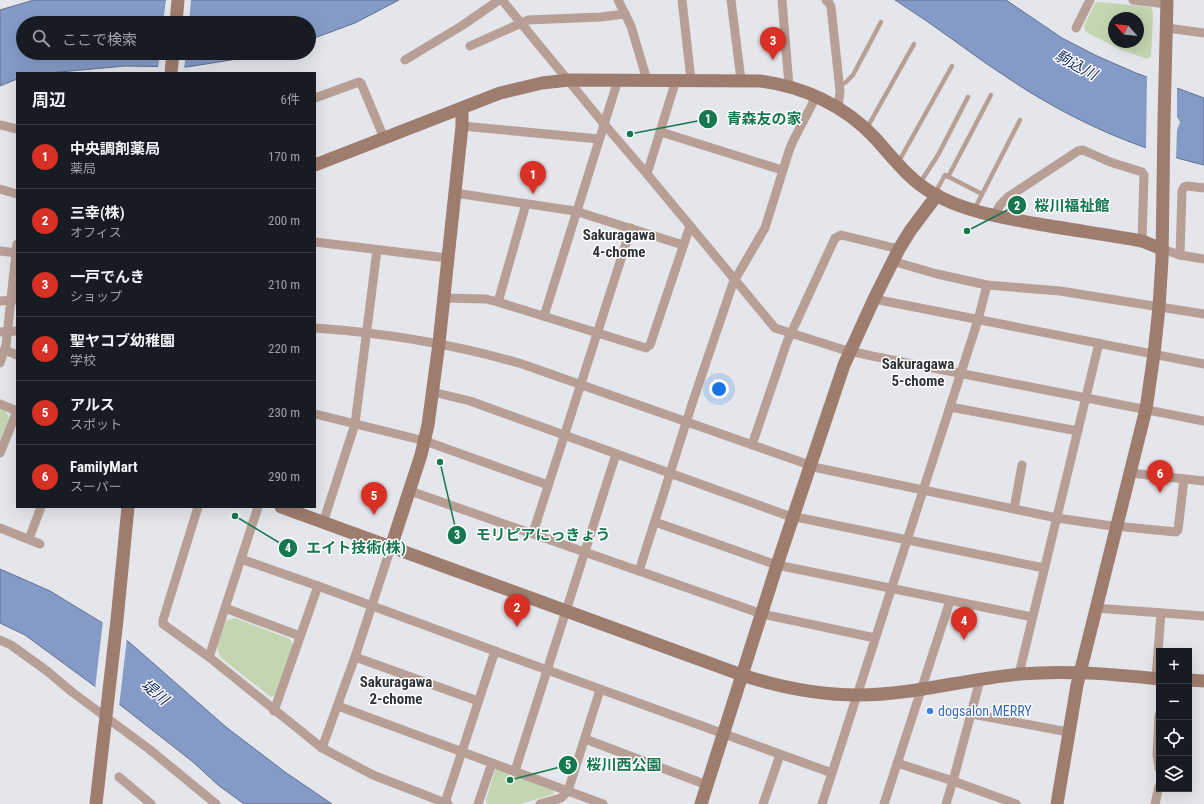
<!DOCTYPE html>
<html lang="ja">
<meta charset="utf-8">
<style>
:root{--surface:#171b24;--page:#242831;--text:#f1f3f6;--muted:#9ea1a6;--line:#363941;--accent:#d93025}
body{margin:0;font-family:"Roboto Condensed","Noto Sans JP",sans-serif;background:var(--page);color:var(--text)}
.controls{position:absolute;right:12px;bottom:12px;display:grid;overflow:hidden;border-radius:0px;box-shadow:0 4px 16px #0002}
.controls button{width:36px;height:36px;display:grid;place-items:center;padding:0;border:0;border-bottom:1px solid var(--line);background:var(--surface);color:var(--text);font:20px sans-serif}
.compass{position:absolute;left:1108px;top:12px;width:36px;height:36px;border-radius:50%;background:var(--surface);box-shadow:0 4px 16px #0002;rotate:297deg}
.you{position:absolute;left:719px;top:389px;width:14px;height:14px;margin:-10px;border:3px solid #fff;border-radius:50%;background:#1a73e8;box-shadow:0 0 0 6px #1a73e833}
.badge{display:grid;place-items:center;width:26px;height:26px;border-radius:50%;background:var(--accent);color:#fff;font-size:13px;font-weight:700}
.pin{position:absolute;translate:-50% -33px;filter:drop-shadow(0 1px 2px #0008)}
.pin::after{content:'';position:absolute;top:21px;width:14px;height:12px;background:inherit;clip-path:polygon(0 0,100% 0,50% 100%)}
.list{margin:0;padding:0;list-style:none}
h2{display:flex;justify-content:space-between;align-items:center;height:52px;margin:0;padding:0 16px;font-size:17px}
h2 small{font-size:13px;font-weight:400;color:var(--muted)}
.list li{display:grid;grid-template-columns:26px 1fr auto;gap:12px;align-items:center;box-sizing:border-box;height:64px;padding:0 16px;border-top:1px solid var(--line)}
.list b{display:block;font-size:15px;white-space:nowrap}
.list p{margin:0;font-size:13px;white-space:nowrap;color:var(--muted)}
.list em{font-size:13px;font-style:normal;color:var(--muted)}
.icon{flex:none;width:22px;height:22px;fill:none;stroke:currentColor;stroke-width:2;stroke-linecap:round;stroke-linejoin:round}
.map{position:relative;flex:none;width:1204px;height:804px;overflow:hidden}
.search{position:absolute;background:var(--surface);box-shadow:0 4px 16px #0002;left:16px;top:16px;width:300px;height:44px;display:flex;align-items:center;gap:10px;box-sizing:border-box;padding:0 14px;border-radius:22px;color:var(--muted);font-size:15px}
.panel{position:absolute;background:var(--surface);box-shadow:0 4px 16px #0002;left:16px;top:72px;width:300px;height:436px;border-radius:0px}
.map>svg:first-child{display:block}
</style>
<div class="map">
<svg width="1204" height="804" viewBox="0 0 1204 804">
<rect width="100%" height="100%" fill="#e4e6eb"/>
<g fill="#c4d5b1" fill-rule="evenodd">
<path d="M1099 2 1151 7 1153 12 1151 57 1147 59 1119 49 1086 32 1084 26 1095 3ZM1114 18H1138V42H1114Z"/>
<polygon points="0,408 5,410 9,418 0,440"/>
<polygon points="235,618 290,639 293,645 275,695 271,697 220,657 217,645 226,621"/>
<polygon points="497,768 553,790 554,794 520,804 487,804 486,800 495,770"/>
</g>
<g fill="#859bc7" stroke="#617190">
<polygon points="34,0 399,0 355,23 309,40 309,23 23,23 23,53 262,53 231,60 187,67 125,66 49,73 17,73 17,79 0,86 0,10"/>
<path d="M895 0H1006L1062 38 1097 56 1136 73 1204 98V165C1140 150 1076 122 1020 86 977 59 938 27 895 0Z"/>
<polygon points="0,569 50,591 101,622 129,642 226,727 285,772 332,804 244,804 218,785 193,762 119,704 25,635 0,623"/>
</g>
<g fill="#e4e6eb">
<polygon points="166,0 191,0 189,23 163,23"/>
<polygon points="160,53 186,53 184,69 158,68"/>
<polygon points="1147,75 1177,87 1177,117 1180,122 1177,130 1176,160 1146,149"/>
<polygon points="103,621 127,638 119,707 95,689"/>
</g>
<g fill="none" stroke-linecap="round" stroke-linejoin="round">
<g stroke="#b79f95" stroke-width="4.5">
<polyline points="840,85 845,83 853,75 881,22"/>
<polyline points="867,128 914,44"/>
<polyline points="898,163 952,66"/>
<polyline points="948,177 991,95"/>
<polyline points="920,183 938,155 968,97"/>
<polyline points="935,193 945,175 982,194"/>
<polyline points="974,210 1020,120"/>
</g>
<g stroke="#b79f95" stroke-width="9">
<polyline points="502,0 604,124 647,174 775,328 841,349 872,356 1204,421"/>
<polyline points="618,0 631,26 647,80"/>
<polyline points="682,0 691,80"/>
<polyline points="731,0 741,80"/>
<polyline points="782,0 789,86"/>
<polyline points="826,0 829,3 831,7 840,91 838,108"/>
<polyline points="1133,0 1167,4"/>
<polyline points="1076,28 1090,0"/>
<polyline points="1167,28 1204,33"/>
<polyline points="470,46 528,20 601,17 625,14"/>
<polyline points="405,60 463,25 499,0"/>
<polyline points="315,98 359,82 361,83 384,138"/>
<polyline points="0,125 17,129"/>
<polyline points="462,126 599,139"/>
<polyline points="661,132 782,170"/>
<polyline points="647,174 676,80"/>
<polyline points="0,189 17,194"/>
<polyline points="455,193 575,211 683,245"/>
<polyline points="994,216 1000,205 1008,197 1078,151 1083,150 1110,162 1142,172 1144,175 1142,241"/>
<polyline points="315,242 447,258"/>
<polyline points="1162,249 1180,255 1204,259"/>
<polyline points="0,251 17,253"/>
<polyline points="1180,255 1182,191 1184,187 1187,186 1204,188"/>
<polyline points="892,261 937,274 987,285 1060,291 1204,314"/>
<polyline points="443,298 486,299 498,302 646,348 650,345 690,226"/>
<polyline points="874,299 1204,364"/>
<polyline points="0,301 16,300"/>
<polyline points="498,302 526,204"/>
<polyline points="544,316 618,80"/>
<path d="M315 328C385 333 454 344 522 364L818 468 1057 518 1105 525 1176 532 1178 530 1184 479"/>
<polyline points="0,332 17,331"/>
<polyline points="5,350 17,355"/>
<polyline points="0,363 6,345 17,244"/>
<polyline points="433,392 470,401 786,515 1044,568"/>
<polyline points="0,404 17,411"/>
<polyline points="950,407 1078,431"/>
<polyline points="315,414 425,441 548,485"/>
<polyline points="752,445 787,342 835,238 841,235 899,249"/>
<polyline points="0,453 17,411"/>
<polyline points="1130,473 1204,481"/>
<polyline points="410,491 762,614 875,638"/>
<polyline points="198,507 163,620 163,624 209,657"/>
<polyline points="258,507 209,657 322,748 373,775 448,804"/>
<polyline points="1014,509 1022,465"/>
<polyline points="655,522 777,565 1032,617"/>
<polyline points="323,523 355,424 377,250"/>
<polyline points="0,528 40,544"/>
<polyline points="533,533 631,228"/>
<polyline points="29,539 41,507"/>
<polyline points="241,559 318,586 495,651 832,773"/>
<polyline points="639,571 692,404 733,283 765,228 789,151 793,141 816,97"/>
<polyline points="225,608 300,636"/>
<polyline points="1095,608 1204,616"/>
<polyline points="0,640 11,645 47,671 72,692 149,749 216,804"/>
<polyline points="355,657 478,701"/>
<polyline points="1019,674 1099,343"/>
<polyline points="1156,678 1161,613"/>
<polyline points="338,706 603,804"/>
<polyline points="274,711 318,586"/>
<polyline points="972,714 1068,732"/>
<polyline points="1159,715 1157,755 1159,768"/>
<polyline points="585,739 707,785"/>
<polyline points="322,748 355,657 391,547"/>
<polyline points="897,763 953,781 1016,804"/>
<polyline points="515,771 616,454"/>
<polyline points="119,777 151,804"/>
<polyline points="445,803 495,651"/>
<polyline points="478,804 492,763"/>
<polyline points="540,804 561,798 568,791 600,690"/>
<polyline points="763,804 780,755"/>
<polyline points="822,804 978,320 987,285"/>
<polyline points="884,804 950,601"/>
<polyline points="946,804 953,781 980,680"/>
<polyline points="1155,804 1159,786"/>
</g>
<g stroke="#9e7c6e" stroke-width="13">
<polyline points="176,23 178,0"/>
<polyline points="171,73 173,53"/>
<path d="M315 165 500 93 542 83 569 80 760 81C803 86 845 106 875 138 893 158 909 180 934 194 966 212 1001 217 1038 224 1073 230 1108 235 1142 241L1162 249"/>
<path d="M281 507 742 675C779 687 818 695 858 695 912 695 966 679 1020 674 1066 670 1113 674 1159 679"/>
<polyline points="391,547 421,455 428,425 439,343 462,126 462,108"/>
<polyline points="1189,680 1204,681"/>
<polyline points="96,804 117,620 128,507"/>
<polyline points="701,804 777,565 844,365 874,299 899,249 910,231 937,195"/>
<polyline points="1057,804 1077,685 1146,409 1154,354 1159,307 1162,260 1164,120 1167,0"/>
</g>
</g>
<circle fill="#3f7fe0" stroke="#fff" stroke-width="1.5" cx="930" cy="711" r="4"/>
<g text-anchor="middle" stroke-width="3" stroke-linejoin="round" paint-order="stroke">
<g font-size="14" fill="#366cbe" stroke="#fff" text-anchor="start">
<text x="938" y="716">dogsalon MERRY</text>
</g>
<g font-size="15" font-style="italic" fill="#172e63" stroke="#fff">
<text transform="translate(1076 65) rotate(28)" y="5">駒込川</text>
<text transform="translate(155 692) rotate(39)" y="5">堤川</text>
</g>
<g font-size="15" font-weight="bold" fill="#323538" stroke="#fff">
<text x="619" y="240">Sakuragawa<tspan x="619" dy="17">4-chome</tspan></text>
<text x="918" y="369">Sakuragawa<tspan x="918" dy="17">5-chome</tspan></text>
<text x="396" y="687">Sakuragawa<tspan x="396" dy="17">2-chome</tspan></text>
</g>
</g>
<path fill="none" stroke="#15784f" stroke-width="1.5" d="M630 134L708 119M967 231L1017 205M440 462L457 535M235 516L288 548M510 780L568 765"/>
<g fill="#15784f" stroke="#fff" stroke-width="1.5">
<circle cx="630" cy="134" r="4"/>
<circle cx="967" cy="231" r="4"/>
<circle cx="440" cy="462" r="4"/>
<circle cx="235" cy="516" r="4"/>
<circle cx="510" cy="780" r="4"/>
<circle cx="708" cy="119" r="10"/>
<circle cx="1017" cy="205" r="10"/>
<circle cx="457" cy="535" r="10"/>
<circle cx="288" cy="548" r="10"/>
<circle cx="568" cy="765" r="10"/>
</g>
<g font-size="12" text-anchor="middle" font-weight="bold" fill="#fff">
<text x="708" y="123">1</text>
<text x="1017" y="210">2</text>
<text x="457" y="539">3</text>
<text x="288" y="552">4</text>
<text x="568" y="769">5</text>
</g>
<g font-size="15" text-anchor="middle" font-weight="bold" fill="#15784f" stroke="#fff" stroke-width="3" stroke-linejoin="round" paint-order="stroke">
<text x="764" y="124">青森友の家</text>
<text x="1072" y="211">桜川福祉館</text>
<text x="543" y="540">モリピアにっきょう</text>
<text x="356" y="553">エイト技術(株)</text>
<text x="624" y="770">桜川西公園</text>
</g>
</svg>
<div class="controls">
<button>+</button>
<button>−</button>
<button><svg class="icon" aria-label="locate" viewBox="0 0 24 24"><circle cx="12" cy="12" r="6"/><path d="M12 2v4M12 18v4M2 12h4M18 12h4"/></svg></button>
<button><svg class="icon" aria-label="layers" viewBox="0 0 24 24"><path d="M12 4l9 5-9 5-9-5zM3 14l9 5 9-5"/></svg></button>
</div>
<svg class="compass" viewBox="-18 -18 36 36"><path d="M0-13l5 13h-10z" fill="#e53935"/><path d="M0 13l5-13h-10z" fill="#9ea1a6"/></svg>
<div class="you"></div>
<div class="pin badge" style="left:533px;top:194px">1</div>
<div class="pin badge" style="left:517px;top:627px">2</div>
<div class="pin badge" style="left:773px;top:60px">3</div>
<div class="pin badge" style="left:964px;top:640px">4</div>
<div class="pin badge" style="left:374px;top:515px">5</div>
<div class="pin badge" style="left:1160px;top:493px">6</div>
<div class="search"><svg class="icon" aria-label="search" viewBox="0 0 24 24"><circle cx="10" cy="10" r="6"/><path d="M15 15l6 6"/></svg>ここで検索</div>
<section class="panel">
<h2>周辺<small>6件</small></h2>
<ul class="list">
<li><span class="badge">1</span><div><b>中央調剤薬局</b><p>薬局</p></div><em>170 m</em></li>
<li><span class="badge">2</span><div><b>三幸(株)</b><p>オフィス</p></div><em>200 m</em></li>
<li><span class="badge">3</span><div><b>一戸でんき</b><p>ショップ</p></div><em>210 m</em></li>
<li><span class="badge">4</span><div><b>聖ヤコブ幼稚園</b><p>学校</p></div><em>220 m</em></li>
<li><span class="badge">5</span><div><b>アルス</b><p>スポット</p></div><em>230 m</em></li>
<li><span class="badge">6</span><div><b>FamilyMart</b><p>スーパー</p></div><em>290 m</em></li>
</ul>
</section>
</div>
